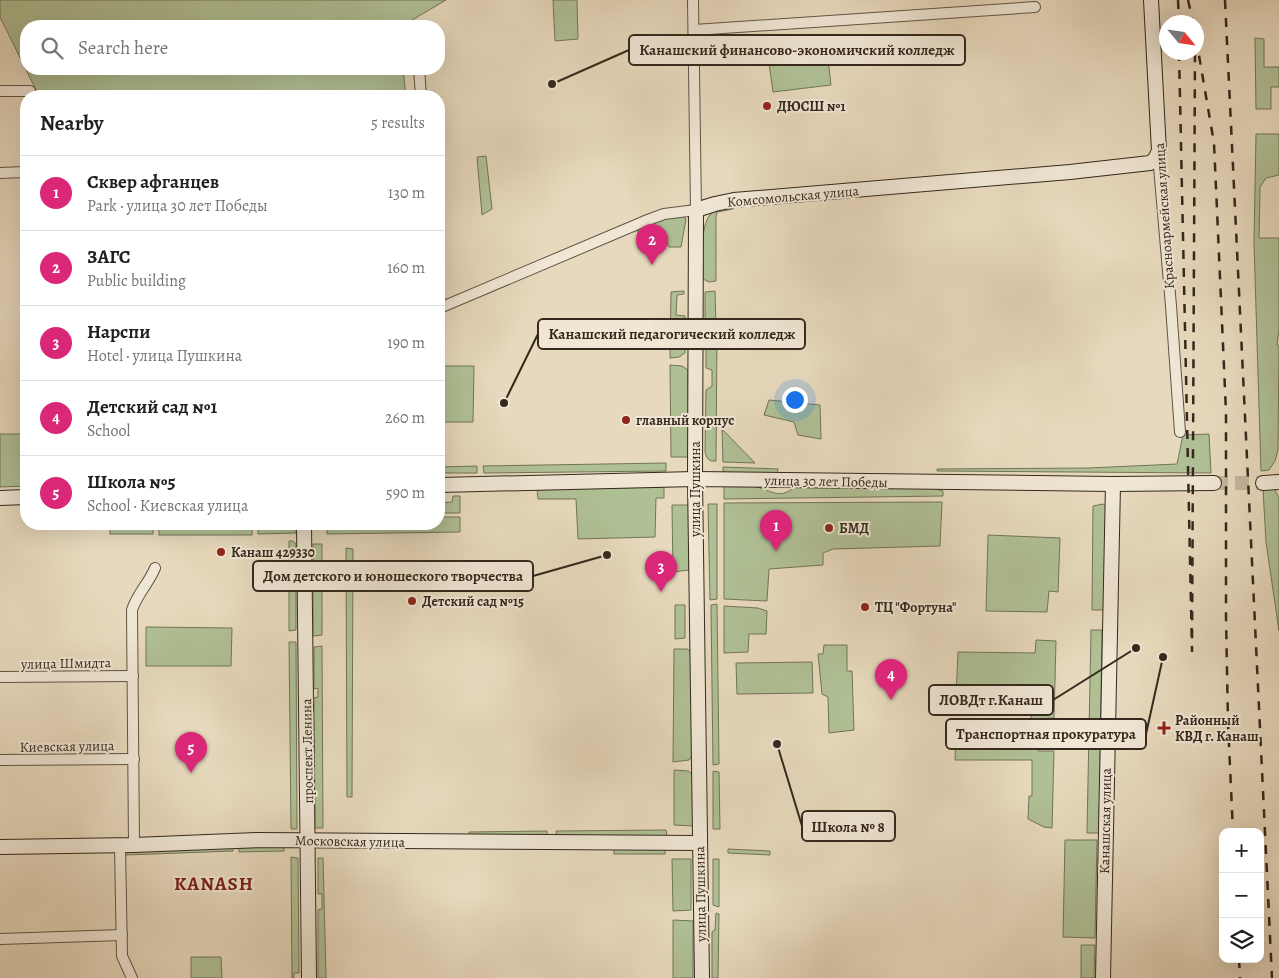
<!DOCTYPE html>
<meta charset="utf-8">
<style>
:root{--surface:#fff;--page:#f6f6f6;--text:#202124;--muted:#757577;--line:#e0e0e0;--accent:#db2777}
body{margin:0;font-family:Alegreya,serif;background:var(--page);color:var(--text)}
.controls{position:absolute;right:15px;bottom:15px;display:grid;overflow:hidden;border-radius:10px;box-shadow:0 5px 20px #0002}
.controls button{width:45px;height:45px;display:grid;place-items:center;padding:0;border:0;border-bottom:1px solid var(--line);background:var(--surface);color:var(--text);font:25px sans-serif}
.compass{position:absolute;left:1159px;top:15px;width:45px;height:45px;border-radius:50%;background:var(--surface);box-shadow:0 5px 20px #0002;rotate:119deg}
.you{position:absolute;left:794px;top:399px;width:18px;height:18px;margin:-12px;border:4px solid #fff;border-radius:50%;background:#1a73e8;box-shadow:0 0 0 8px #1a73e833}
.badge{display:grid;place-items:center;width:32px;height:32px;border-radius:50%;background:var(--accent);color:#fff;font-size:16px;font-weight:700}
.pin{position:absolute;translate:-50% -41px;filter:drop-shadow(0 1px 2px #0008)}
.pin::after{content:'';position:absolute;top:26px;width:18px;height:15px;background:inherit;clip-path:polygon(0 0,100% 0,50% 100%)}
.list{margin:0;padding:0;list-style:none}
h2{display:flex;justify-content:space-between;align-items:center;height:65px;margin:0;padding:0 20px;font-size:21px}
h2 small{font-size:16px;font-weight:400;color:var(--muted)}
.list li{display:grid;grid-template-columns:32px 1fr auto;gap:15px;align-items:center;box-sizing:border-box;height:75px;padding:0 20px;border-top:1px solid var(--line)}
.list b{display:block;font-size:19px;white-space:nowrap}
.list p{margin:0;font-size:16px;white-space:nowrap;color:var(--muted)}
.list em{font-size:16px;font-style:normal;color:var(--muted)}
.icon{flex:none;width:28px;height:28px;fill:none;stroke:currentColor;stroke-width:2;stroke-linecap:round;stroke-linejoin:round}
.map{position:relative;flex:none;width:1279px;height:978px;overflow:hidden}
.search{position:absolute;background:var(--surface);box-shadow:0 5px 20px #0002;left:20px;top:20px;width:425px;height:55px;display:flex;align-items:center;gap:12px;box-sizing:border-box;padding:0 18px;border-radius:20px;color:var(--muted);font-size:19px}
.panel{position:absolute;background:var(--surface);box-shadow:0 5px 20px #0002;left:20px;top:90px;width:425px;height:440px;border-radius:20px}
.map>svg:first-child{display:block}
</style>
<div class="map">
<svg width="1279" height="978" viewBox="0 0 1279 978">
<rect width="100%" height="100%" fill="#e7d9bd"/>
<filter id="stains"><feTurbulence type="fractalNoise" baseFrequency=".004" numOctaves="4"/><feColorMatrix values="0 0 0 0 .2 0 0 0 0 .09 0 0 0 0 .02 0 0 0 .5 -.17"/></filter>
<radialGradient id="worn" r=".72"><stop offset=".6" stop-color="#630" stop-opacity="0"/><stop offset="1" stop-color="#630" stop-opacity=".3"/></radialGradient>
<g fill="#b0c095" stroke="#727459">
<polygon points="0,0 446,0 402,26 26,26 26,69 403,69 406,96 39,96 0,17"/>
<polygon points="553,0 577,0 578,39 555,41"/>
<polygon points="1255,38 1264,39 1264,67 1279,67 1279,87 1271,87 1271,109 1256,109"/>
<polygon points="827,50 831,85 773,92 768,56"/>
<polygon points="1256,134 1279,134 1279,175 1266,178 1260,187 1259,238 1279,238 1279,329 1277,345 1279,346 1278,450 1275,461 1269,470 1261,471 1254,243"/>
<polygon points="486,156 492,209 482,215 477,157"/>
<path d="M733 206V209L717 212 716 216V281L709 282 703 279C703 261 698 222 714 211 719 207 727 207 733 206Z"/>
<polygon points="680,213 686,219 681,247 669,247 665,240 664,234 641,241 637,230"/>
<polygon points="684,291 684,294 677,295 676,315 685,316 685,353 679,357 670,358 671,292"/>
<polygon points="715,291 716,329 705,329 705,292"/>
<polygon points="709,335 717,335 716,461 711,461 707,458 705,452 706,390 712,386 712,370 706,368 706,340"/>
<polygon points="670,365 682,366 688,370 689,457 671,457"/>
<polygon points="439,366 474,366 473,422 439,422"/>
<polygon points="769,400 820,405 821,439 798,435 794,422 764,415"/>
<polygon points="722,429 755,463 723,462"/>
<polygon points="0,434 26,434 26,486 0,487"/>
<polygon points="1209,434 1211,473 937,471 937,469 1088,468 1177,464 1183,435"/>
<polygon points="666,463 666,471 484,473 483,466"/>
<polygon points="477,466 477,473 439,473 439,467"/>
<polygon points="723,467 778,469 777,475 723,475"/>
<path d="M724 486C733 486 744 485 753 486 770 489 778 501 795 487L933 488 943 491V496L724 499Z"/>
<polygon points="664,487 664,498 656,498 655,537 578,539 576,499 538,499 537,489"/>
<polygon points="1274,488 1279,498 1279,631 1266,542 1263,489"/>
<polygon points="453,496 460,496 460,513 439,513 439,503 452,502"/>
<polygon points="942,502 940,546 833,549 823,553 823,565 769,569 767,601 724,599 724,503"/>
<polygon points="717,504 717,599 710,600 708,504"/>
<polygon points="1103,504 1107,507 1104,610 1092,610 1093,506"/>
<polygon points="672,505 689,505 689,570 673,572"/>
<polygon points="439,517 460,517 460,532 327,534 327,524 439,524"/>
<rect x="110" y="524" width="43" height="10"/>
<rect x="159" y="524" width="93" height="11"/>
<polygon points="258,524 296,524 296,533 258,534"/>
<polygon points="988,535 1060,538 1058,592 1049,591 1047,612 986,611"/>
<polygon points="289,541 293,541 296,544 296,630 289,631"/>
<polygon points="313,544 322,544 322,635 313,636"/>
<polygon points="346,548 353,549 352,797 347,797"/>
<polygon points="717,604 719,764 713,765 711,605"/>
<polygon points="675,605 685,605 685,638 675,639"/>
<polygon points="724,606 758,608 767,611 766,634 749,634 748,652 724,653"/>
<polygon points="146,627 232,628 231,666 146,666"/>
<polygon points="1091,630 1102,630 1099,833 1087,833"/>
<polygon points="1036,640 1056,641 1054,718 1031,719 1031,697 956,698 958,652 1035,653"/>
<polygon points="289,642 296,642 297,829 291,829"/>
<polygon points="824,645 847,645 847,671 852,671 854,730 829,733 828,697 822,694 818,654 823,654"/>
<polygon points="322,646 323,828 315,828 314,698 318,697 318,688 314,689 314,647"/>
<polygon points="674,649 687,649 693,653 693,754 689,760 673,762"/>
<polygon points="812,662 813,693 737,694 736,663"/>
<polygon points="1007,730 1006,745 1022,746 1024,730 1039,730 1038,751 1054,751 1052,828 1044,827 1028,819 1029,796 1032,796 1032,760 955,760 956,731"/>
<polygon points="674,770 688,771 694,775 694,826 674,825"/>
<polygon points="713,771 719,772 720,829 713,829"/>
<polygon points="666,830 667,836 557,837 556,831"/>
<polygon points="547,831 547,837 469,838 469,832"/>
<polygon points="1065,840 1097,840 1095,938 1063,937"/>
<polygon points="284,847 284,851 239,852 239,848"/>
<polygon points="233,848 233,851 126,855 126,851"/>
<rect x="614" y="849" width="51" height="5"/>
<polygon points="728,849 770,851 770,855 728,853"/>
<polygon points="291,857 298,858 299,973 294,973 294,978 292,978"/>
<polygon points="318,858 323,858 326,978 318,978 318,910 322,909 322,894 318,894"/>
<polygon points="672,859 691,859 691,910 673,911"/>
<polygon points="713,859 719,859 719,907 713,905"/>
<polygon points="716,913 719,914 718,978 712,978 712,932 715,930"/>
<polygon points="673,920 693,921 693,978 673,978"/>
<polygon points="1081,945 1095,945 1094,978 1081,978"/>
<polygon points="191,957 221,957 222,978 191,978"/>
</g>
<g fill="none" stroke-linecap="round" stroke-linejoin="round">
<polyline stroke="#c3b69d" stroke-width="14" stroke-dasharray="14 7" stroke-linecap="butt" points="1214,483 1263,483"/>
<g stroke="#625445" stroke-width="12">
<g id="street">
<polyline points="694,30 1035,7"/>
<polyline points="419,69 421,96"/>
<polyline points="0,91 30,91"/>
<polyline points="1158,155 1171,306 1180,432"/>
<polyline points="0,173 26,172"/>
<polyline points="439,298 442,307 645,221 664,214 696,210 693,0"/>
<polyline points="0,677 133,676"/>
<polyline points="0,760 134,759"/>
<path d="M134 845 132 610C137 594 149 583 155 568"/>
<polyline points="120,846 122,956 132,978"/>
<polyline points="0,939 122,935"/>
</g>
</g>
<g stroke="#35281d" stroke-width="16">
<g id="secondary">
<polyline points="1263,483 1279,482"/>
<polyline points="439,485 695,479 1113,484 1214,483"/>
<polyline points="0,498 26,497"/>
<polyline points="304,524 309,978"/>
<polyline points="0,847 134,845 259,840 700,843"/>
<polyline points="702,978 695,479 696,210 715,204 734,200 1070,172 1150,163 1155,159 1159,151 1151,0"/>
<polyline points="1103,978 1113,484"/>
</g>
</g>
<use href="#street" stroke="#efe6d4" stroke-width="10"/>
<use href="#secondary" stroke="#efe6d4" stroke-width="14"/>
<g stroke="#35281d" stroke-width="2.5" stroke-dasharray="9 9" stroke-linecap="butt">
<polyline points="1178,0 1179,22"/>
<polyline points="1188,0 1193,22"/>
<polyline points="1225,0 1272,978"/>
<polyline points="1196,38 1214,143 1226,412 1226,617 1228,723 1233,832"/>
<polyline points="1179,52 1192,651 1195,52"/>
<polyline points="1239,959 1240,978"/>
</g>
</g>
<g fill="#8f2418" stroke="#efe6d4" stroke-width="2">
<circle cx="767" cy="106" r="5"/>
<circle cx="626" cy="420" r="5"/>
<circle cx="829" cy="528" r="5"/>
<circle cx="221" cy="552" r="5"/>
<circle cx="412" cy="601" r="5"/>
<circle cx="865" cy="607" r="5"/>
<path d="M1161.5 720.5h5v5h5v5h-5v5h-5v-5h-5v-5h5z"/>
</g>
<g text-anchor="middle" stroke-width="4" stroke-linejoin="round" paint-order="stroke">
<g font-size="14" font-weight="bold" fill="#35281d" stroke="#efe6d4" text-anchor="start">
<text x="777" y="111">ДЮСШ №1</text>
<text x="636" y="425">главный корпус</text>
<text x="839" y="533">БМД</text>
<text x="231" y="557">Канаш 429330</text>
<text x="422" y="606">Детский сад №15</text>
<text x="875" y="612">ТЦ "Фортуна"</text>
<text x="1175" y="725">Районный<tspan x="1175" dy="16">КВД г. Канаш</tspan></text>
</g>
<g font-size="14" fill="#35281d" stroke="#efe6d4">
<text transform="translate(793 196) rotate(-5)" y="5">Комсомольская улица</text>
<text transform="translate(1164 216) rotate(-94)" y="5">Красноармейская улица</text>
<text transform="translate(826 481) rotate(1)" y="5">улица 30 лет Победы</text>
<text transform="translate(695 489) rotate(-90)" y="5">улица Пушкина</text>
<text transform="translate(66 663) rotate(-1)" y="5">улица Шмидта</text>
<text transform="translate(67 746) rotate(-1)" y="5">Киевская улица</text>
<text transform="translate(307 751) rotate(-91)" y="5">проспект Ленина</text>
<text transform="translate(1105 821) rotate(-89)" y="5">Канашская улица</text>
<text transform="translate(350 841) rotate(1)" y="5">Московская улица</text>
<text transform="translate(700 894) rotate(-91)" y="5">улица Пушкина</text>
</g>
<g font-size="19" font-weight="bold" letter-spacing="1" fill="#7a1f14" stroke="#efe6d4">
<text x="214" y="890">KANASH</text>
</g>
</g>
<path fill="none" stroke="#35281d" stroke-width="2" d="M552 84L629 50M504 403L538 334M607 555L533 576M1136 648L1053 700M1163 657L1146 734M777 744L802 826"/>
<g fill="#35281d" stroke="#efe6d4" stroke-width="2">
<circle cx="552" cy="84" r="5"/>
<circle cx="504" cy="403" r="5"/>
<circle cx="607" cy="555" r="5"/>
<circle cx="1136" cy="648" r="5"/>
<circle cx="1163" cy="657" r="5"/>
<circle cx="777" cy="744" r="5"/>
</g>
<g fill="#efe6d4" stroke="#35281d" stroke-width="2">
<rect x="629" y="35" width="336" height="30" rx="5"/>
<rect x="538" y="319" width="267" height="30" rx="5"/>
<rect x="253" y="561" width="280" height="30" rx="5"/>
<rect x="929" y="685" width="124" height="30" rx="5"/>
<rect x="946" y="719" width="200" height="30" rx="5"/>
<rect x="802" y="811" width="93" height="30" rx="5"/>
</g>
<g font-size="15" text-anchor="middle" font-weight="bold" fill="#35281d">
<text x="797" y="55">Канашский финансово-экономичский колледж</text>
<text x="672" y="339">Канашский педагогический колледж</text>
<text x="393" y="581">Дом детского и юношеского творчества</text>
<text x="991" y="705">ЛОВДт г.Канаш</text>
<text x="1046" y="739">Транспортная прокуратура</text>
<text x="848" y="832">Школа № 8</text>
</g>
<rect width="100%" height="100%" filter="url(#stains)"/>
<rect width="100%" height="100%" fill="url(#worn)"/>
</svg>
<div class="controls">
<button>+</button>
<button>−</button>
<button><svg class="icon" aria-label="layers" viewBox="0 0 24 24"><path d="M12 4l9 5-9 5-9-5zM3 14l9 5 9-5"/></svg></button>
</div>
<svg class="compass" viewBox="-18 -18 36 36"><path d="M0-13l5 13h-10z" fill="#e53935"/><path d="M0 13l5-13h-10z" fill="#757577"/></svg>
<div class="you"></div>
<div class="pin badge" style="left:776px;top:551px">1</div>
<div class="pin badge" style="left:652px;top:265px">2</div>
<div class="pin badge" style="left:661px;top:592px">3</div>
<div class="pin badge" style="left:891px;top:700px">4</div>
<div class="pin badge" style="left:191px;top:773px">5</div>
<div class="search"><svg class="icon" aria-label="search" viewBox="0 0 24 24"><circle cx="10" cy="10" r="6"/><path d="M15 15l6 6"/></svg>Search here</div>
<section class="panel">
<h2>Nearby<small>5 results</small></h2>
<ul class="list">
<li><span class="badge">1</span><div><b>Сквер афганцев</b><p>Park · улица 30 лет Победы</p></div><em>130 m</em></li>
<li><span class="badge">2</span><div><b>ЗАГС</b><p>Public building</p></div><em>160 m</em></li>
<li><span class="badge">3</span><div><b>Нарспи</b><p>Hotel · улица Пушкина</p></div><em>190 m</em></li>
<li><span class="badge">4</span><div><b>Детский сад №1</b><p>School</p></div><em>260 m</em></li>
<li><span class="badge">5</span><div><b>Школа №5</b><p>School · Киевская улица</p></div><em>590 m</em></li>
</ul>
</section>
</div>
